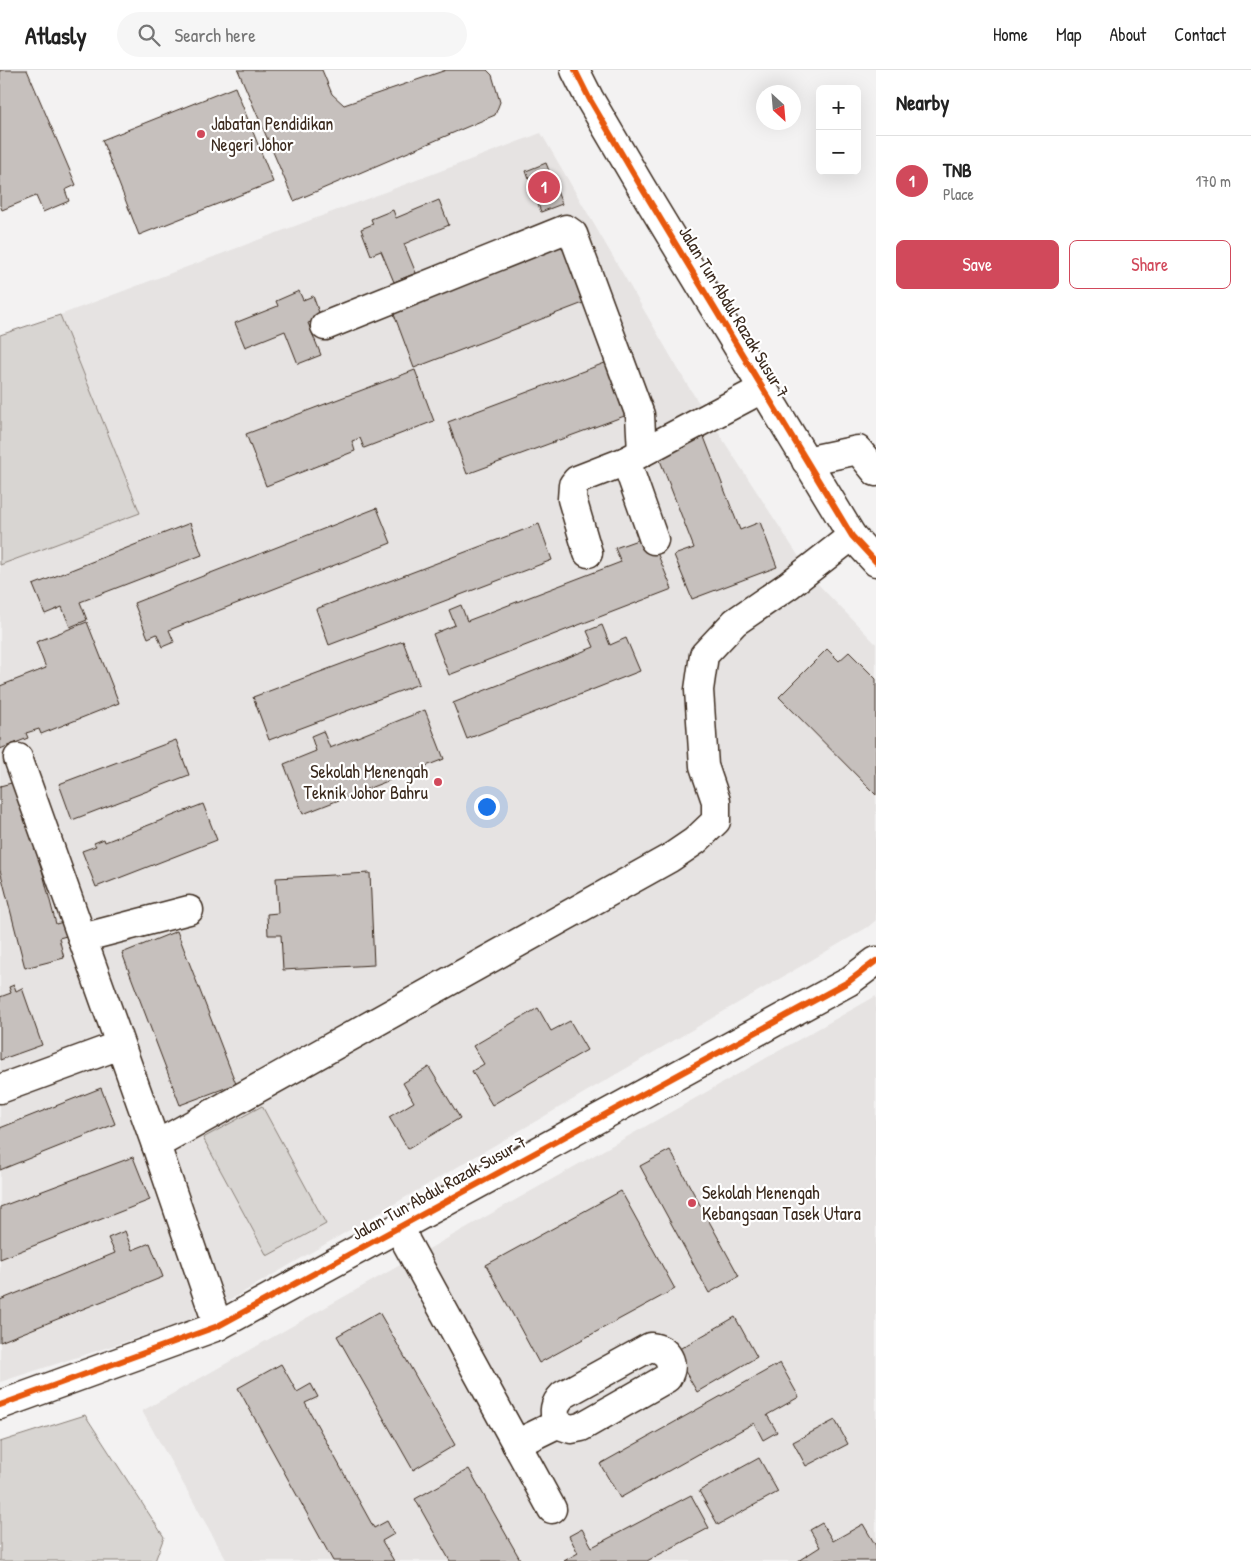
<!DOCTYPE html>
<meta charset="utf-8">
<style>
:root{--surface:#fff;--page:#f6f6f6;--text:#222;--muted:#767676;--line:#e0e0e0;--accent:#d1495b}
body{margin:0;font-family:"Patrick Hand",sans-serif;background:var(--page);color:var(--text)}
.controls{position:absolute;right:15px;top:15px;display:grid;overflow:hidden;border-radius:8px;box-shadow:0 5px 20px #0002}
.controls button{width:45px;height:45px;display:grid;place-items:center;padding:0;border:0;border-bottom:1px solid var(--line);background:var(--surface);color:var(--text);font:25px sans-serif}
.compass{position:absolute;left:756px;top:15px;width:45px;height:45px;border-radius:50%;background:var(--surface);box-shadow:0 5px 20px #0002;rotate:154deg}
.you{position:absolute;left:486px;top:736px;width:18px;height:18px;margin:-12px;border:4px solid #fff;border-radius:50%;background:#1a73e8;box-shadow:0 0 0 8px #1a73e833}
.badge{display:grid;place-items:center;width:32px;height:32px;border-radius:50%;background:var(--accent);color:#fff;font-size:16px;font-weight:700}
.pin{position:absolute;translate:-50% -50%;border:2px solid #fff;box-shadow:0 1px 5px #0006}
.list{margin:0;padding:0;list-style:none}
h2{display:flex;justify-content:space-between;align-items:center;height:65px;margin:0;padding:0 20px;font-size:21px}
h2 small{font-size:16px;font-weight:400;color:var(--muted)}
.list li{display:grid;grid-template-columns:32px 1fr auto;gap:15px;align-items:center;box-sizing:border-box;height:90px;padding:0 20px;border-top:1px solid var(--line)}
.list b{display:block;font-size:19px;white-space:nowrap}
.list p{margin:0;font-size:16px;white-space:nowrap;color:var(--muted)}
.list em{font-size:16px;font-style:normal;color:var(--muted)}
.actions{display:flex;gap:10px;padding:15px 20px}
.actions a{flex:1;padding:11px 0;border:1px solid var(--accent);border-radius:8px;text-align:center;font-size:18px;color:var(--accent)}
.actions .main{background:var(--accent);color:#fff}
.icon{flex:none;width:28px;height:28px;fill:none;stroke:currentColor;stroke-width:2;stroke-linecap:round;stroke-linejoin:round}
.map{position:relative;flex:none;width:876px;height:1491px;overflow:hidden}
header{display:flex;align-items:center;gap:30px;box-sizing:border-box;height:70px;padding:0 25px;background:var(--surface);border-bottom:1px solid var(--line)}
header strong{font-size:24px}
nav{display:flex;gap:28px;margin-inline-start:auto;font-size:18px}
.search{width:350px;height:45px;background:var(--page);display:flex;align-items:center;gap:12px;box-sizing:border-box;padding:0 18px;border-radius:28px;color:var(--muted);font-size:19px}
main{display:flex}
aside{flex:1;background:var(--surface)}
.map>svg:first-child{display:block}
</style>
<header>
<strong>Atlasly</strong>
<div class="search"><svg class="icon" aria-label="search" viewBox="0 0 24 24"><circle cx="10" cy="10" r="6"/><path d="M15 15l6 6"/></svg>Search here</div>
<nav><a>Home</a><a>Map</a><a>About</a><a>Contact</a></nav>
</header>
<main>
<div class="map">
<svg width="876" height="1491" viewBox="0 0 876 1491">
<rect width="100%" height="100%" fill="#f3f2f2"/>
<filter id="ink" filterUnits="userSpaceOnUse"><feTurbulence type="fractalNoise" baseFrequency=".02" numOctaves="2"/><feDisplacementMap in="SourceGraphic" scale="10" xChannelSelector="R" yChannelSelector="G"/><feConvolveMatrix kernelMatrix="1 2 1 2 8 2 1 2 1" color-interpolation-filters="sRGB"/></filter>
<g filter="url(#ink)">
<g fill="#e6e3e2">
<polygon points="541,63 688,316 814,510 876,574 876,850 868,857 199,1248 0,1312 0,495 140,442 60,245"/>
<polygon points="876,926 876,1491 227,1491 142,1341"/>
</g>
<g fill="#d8d5d2" stroke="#8a8078">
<polygon points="60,245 140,443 0,495 0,265"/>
<polygon points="262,1036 326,1154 267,1186 203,1068"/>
<polygon points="85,1345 164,1467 155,1491 0,1491 0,1372"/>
</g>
<g fill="#c6c0bd" stroke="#3b2a1e">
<polygon points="0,0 27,0 76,115 65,120 69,131 43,142 36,126 2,140 0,135"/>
<polygon points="238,0 322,0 332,24 344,35 446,0 487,0 492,5 500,32 495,45 294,131"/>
<polygon points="235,17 273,112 139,165 102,70"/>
<polygon points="546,93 562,134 541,142 526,101"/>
<polygon points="439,130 449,155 404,174 416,203 394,212 381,181 371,185 361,159 373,154 371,149 393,140 396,148"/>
<polygon points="569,171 591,230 414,298 392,239"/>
<polygon points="299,221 303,230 313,226 321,248 308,253 321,285 298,294 285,261 245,277 235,253 278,236 276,231"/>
<polygon points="618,288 638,341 467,404 448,352"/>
<polygon points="415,300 434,351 364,378 360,368 352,371 355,381 266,416 246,364"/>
<polygon points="704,367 740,460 760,452 777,497 692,529 674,485 694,478 658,385"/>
<polygon points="377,438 391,473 169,560 174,572 162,577 157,564 148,568 134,533"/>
<polygon points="190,453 202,485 80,532 87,550 70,557 62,537 45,544 33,515"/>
<polygon points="539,454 552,490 329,575 316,539"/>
<polygon points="643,468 649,483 656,480 672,519 449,605 433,564 455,555 449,540 461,535 467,551 621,492 615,478"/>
<polygon points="87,552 119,633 41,664 39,659 26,663 28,668 0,679 0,616 46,598 36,572"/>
<polygon points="602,555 610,575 626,568 640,601 467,669 453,633 594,577 587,561"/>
<polygon points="403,571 419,614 269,670 253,627"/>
<polygon points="827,579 839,591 849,582 876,609 876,725 779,627"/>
<polygon points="425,640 444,689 303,744 284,694 316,681 311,666 323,661 330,678"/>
<polygon points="176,670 189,705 72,750 59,714"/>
<polygon points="19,711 56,854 70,850 74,864 59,868 64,888 25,898 0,800 0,716"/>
<polygon points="203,734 217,770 96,817 82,781 96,776 94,773 104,769 105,772"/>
<polygon points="370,803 374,895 283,900 281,865 268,865 267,844 278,843 276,808"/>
<polygon points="177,861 236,1014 180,1035 122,883"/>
<polygon points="14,915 16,921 22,918 42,975 0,990 0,927 11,923 9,917"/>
<polygon points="538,938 551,961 570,951 587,980 492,1035 472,1001 484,994 473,976"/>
<polygon points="429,997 460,1048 408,1079 389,1047 414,1032 403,1013"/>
<polygon points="101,1018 115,1054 0,1100 0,1058"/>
<polygon points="670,1080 739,1206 709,1223 640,1096"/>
<polygon points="133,1087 150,1130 0,1189 0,1137"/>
<polygon points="621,1121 675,1219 539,1293 486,1195"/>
<polygon points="125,1161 132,1180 150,1173 163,1207 0,1272 0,1230 115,1183 108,1168"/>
<polygon points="379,1242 455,1375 413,1400 337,1266"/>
<polygon points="735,1247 757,1287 697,1322 674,1282"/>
<polygon points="780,1293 799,1327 767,1345 777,1362 763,1370 754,1353 620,1428 600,1394"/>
<polygon points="281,1294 297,1322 311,1314 318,1327 305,1333 374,1458 387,1451 394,1464 382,1471 394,1491 333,1491 238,1318"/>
<polygon points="835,1350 848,1374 806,1396 793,1372"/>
<polygon points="759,1388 778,1422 718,1455 699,1421"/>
<polygon points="469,1399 521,1491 450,1491 415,1429"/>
<polygon points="691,1425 709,1458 647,1491 564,1491 578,1483 569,1466 582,1459 592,1477"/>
<polygon points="822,1453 833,1471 863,1454 876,1476 876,1491 798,1491 820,1477 810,1460"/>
</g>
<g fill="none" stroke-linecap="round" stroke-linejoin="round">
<g stroke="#3b2a1e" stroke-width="31">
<g id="minor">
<polyline points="575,0 589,28 640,115 852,466 876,492"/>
<polyline points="325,256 566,159 573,164 640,345 642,382"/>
<polyline points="626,391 654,470"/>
<polyline points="806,391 858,380 876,402"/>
<polyline points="588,483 572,429 573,415 577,410 626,391 762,319"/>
<polyline points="18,688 156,1075 218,1256"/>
<polyline points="82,868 189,840"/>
<polyline points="0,1019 120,975"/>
<polyline points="156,1075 670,788 695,771 716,751 716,731 704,696 699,620 704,585 735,552 789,515 852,466"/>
<polyline points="401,1156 406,1172 552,1439"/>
<path d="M650 1277C668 1279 676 1293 667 1308L581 1357 571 1359 557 1354C553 1341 554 1334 563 1325Z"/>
<polyline points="0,1335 218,1256 848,912 876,891"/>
<polyline points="516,1374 557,1354"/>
</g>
</g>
<use href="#minor" stroke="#fff" stroke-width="28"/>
<g stroke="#fff" stroke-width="9">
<g id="cycleway">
<polyline points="575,0 589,28 640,115 852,466 876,492"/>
<polyline points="0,1335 218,1256 848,912 876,891"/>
</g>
</g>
<use href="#cycleway" stroke="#e8590c" stroke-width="6"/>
</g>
</g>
<g fill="#d1495b" stroke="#fff" stroke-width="2">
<circle cx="201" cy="64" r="5"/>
<circle cx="438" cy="712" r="5"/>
<circle cx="692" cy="1133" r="5"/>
</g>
<g text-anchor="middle" stroke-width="4.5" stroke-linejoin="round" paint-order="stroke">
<g font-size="18" fill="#3b2a1e" stroke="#fff" text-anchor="start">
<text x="211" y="60">Jabatan Pendidikan<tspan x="211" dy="21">Negeri Johor</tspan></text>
<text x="428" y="708" text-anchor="end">Sekolah Menengah<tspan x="428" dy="21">Teknik Johor Bahru</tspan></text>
<text x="702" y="1129">Sekolah Menengah<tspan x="702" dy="21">Kebangsaan Tasek Utara</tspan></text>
</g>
<g font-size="18" fill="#3b2a1e" stroke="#fff">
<text transform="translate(734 242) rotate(59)" y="6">Jalan Tun Abdul Razak Susur 7</text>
<text transform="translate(439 1118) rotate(-29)" y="6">Jalan Tun Abdul Razak Susur 7</text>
</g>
</g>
</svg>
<div class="controls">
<button>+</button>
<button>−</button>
</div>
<svg class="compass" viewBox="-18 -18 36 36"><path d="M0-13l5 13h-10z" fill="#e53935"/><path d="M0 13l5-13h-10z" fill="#767676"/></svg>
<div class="you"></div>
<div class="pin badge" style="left:544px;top:117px">1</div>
</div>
<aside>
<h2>Nearby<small></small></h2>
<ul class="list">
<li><span class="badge">1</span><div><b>TNB</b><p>Place</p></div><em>170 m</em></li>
</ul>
<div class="actions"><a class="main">Save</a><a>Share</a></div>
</aside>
</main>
